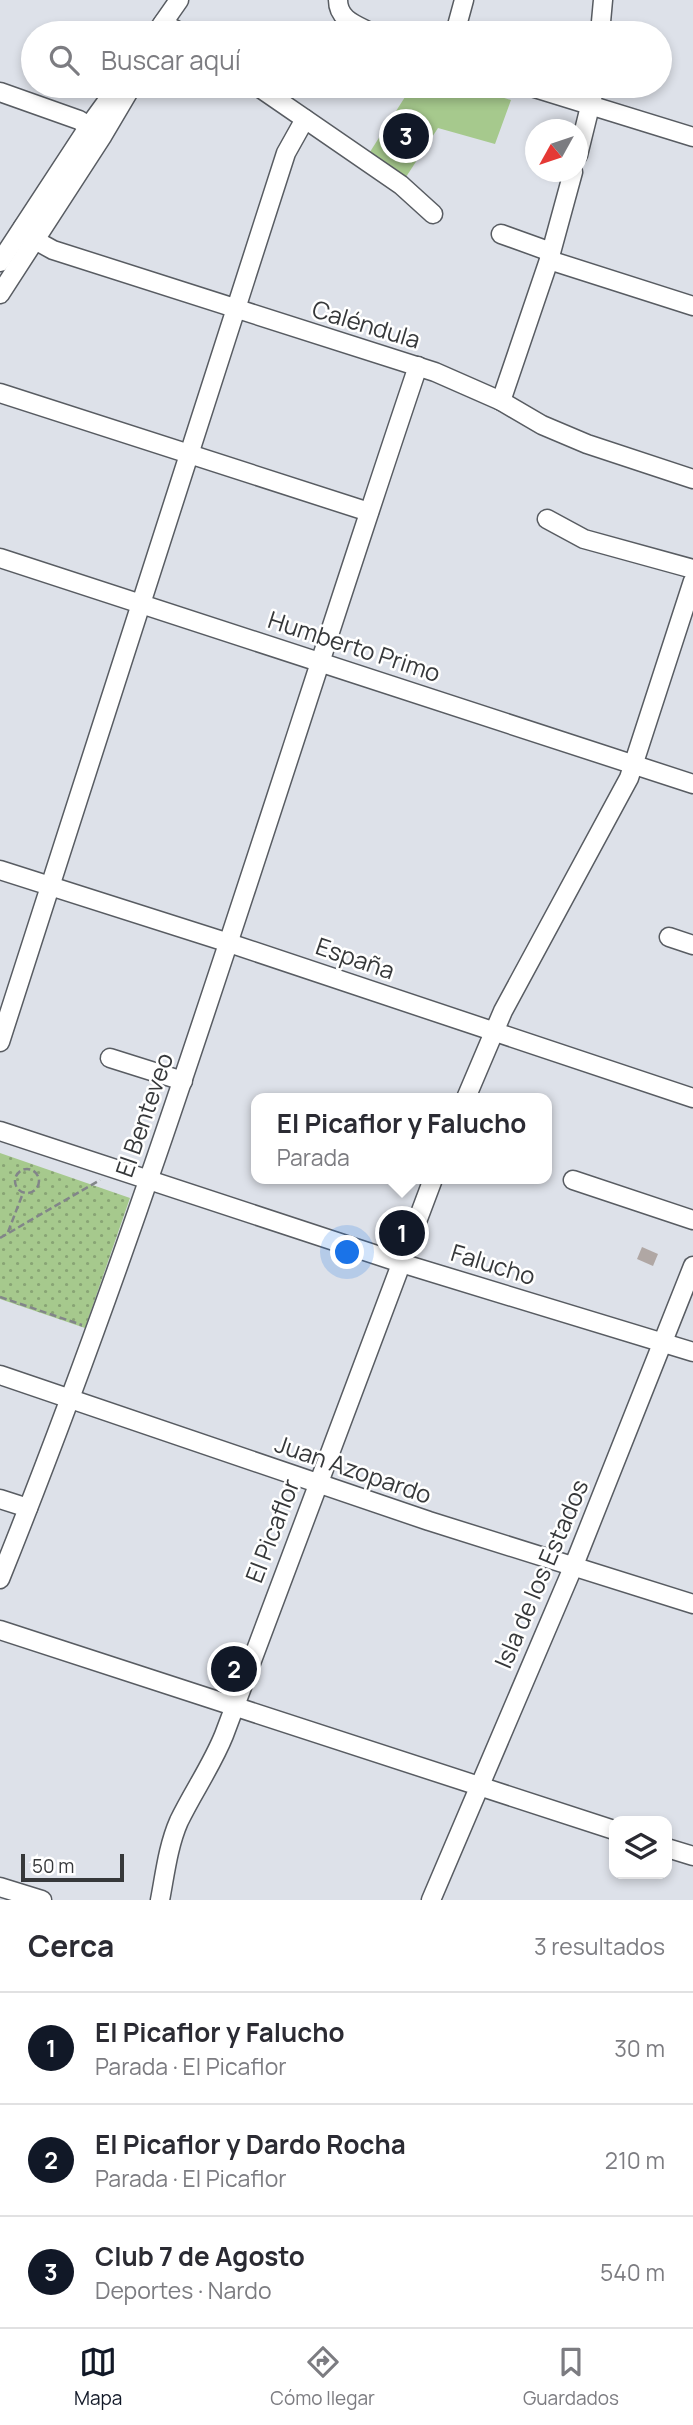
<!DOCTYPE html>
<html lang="es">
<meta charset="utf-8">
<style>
:root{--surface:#fff;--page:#f7f7f7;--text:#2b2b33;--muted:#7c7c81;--line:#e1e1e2;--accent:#111827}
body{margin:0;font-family:Manrope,sans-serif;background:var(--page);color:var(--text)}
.controls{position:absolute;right:21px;bottom:21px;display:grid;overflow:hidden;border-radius:14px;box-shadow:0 4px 10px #0003}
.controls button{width:63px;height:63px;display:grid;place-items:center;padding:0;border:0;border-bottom:2px solid var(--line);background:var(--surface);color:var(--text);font:35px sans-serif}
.compass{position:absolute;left:525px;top:119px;width:63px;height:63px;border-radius:50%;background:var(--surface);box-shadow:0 4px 10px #0003;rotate:230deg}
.scale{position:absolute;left:21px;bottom:18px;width:103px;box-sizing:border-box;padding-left:7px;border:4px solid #36383a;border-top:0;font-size:19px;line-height:24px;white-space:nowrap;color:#36383a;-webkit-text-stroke:5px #fff;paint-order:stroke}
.you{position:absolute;left:348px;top:1253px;width:24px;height:24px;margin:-18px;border:5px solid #fff;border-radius:50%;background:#1a73e8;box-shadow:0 0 0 10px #1a73e833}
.badge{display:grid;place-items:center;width:46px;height:46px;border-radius:50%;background:var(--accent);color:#fff;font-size:23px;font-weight:700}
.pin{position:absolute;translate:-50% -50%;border:4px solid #fff;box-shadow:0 2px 7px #0006}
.popup{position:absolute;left:251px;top:1093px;width:301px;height:91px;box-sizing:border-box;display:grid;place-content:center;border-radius:14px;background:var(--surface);filter:drop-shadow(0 2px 5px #0005);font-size:23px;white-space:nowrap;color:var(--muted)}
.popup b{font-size:26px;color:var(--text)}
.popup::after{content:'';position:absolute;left:50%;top:100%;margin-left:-14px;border:14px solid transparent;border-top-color:var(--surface)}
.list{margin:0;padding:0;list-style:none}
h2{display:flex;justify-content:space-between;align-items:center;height:91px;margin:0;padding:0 28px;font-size:30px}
h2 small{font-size:23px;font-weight:400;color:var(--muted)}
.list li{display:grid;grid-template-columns:46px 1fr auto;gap:21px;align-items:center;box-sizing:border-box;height:112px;padding:0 28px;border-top:2px solid var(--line)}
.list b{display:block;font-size:26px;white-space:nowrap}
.list p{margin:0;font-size:23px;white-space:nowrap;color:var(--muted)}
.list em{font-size:23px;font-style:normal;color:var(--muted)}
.icon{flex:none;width:38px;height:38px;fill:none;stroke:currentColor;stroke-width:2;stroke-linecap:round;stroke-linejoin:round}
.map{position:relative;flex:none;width:693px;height:1900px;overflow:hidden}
.search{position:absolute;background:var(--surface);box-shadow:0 4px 10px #0003;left:21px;right:21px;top:21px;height:77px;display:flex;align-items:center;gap:18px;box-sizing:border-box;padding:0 24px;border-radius:38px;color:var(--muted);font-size:26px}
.sheet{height:427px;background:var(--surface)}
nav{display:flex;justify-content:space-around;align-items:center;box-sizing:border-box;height:98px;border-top:2px solid var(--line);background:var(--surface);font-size:19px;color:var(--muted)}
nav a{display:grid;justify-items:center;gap:4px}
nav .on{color:var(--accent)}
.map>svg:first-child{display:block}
</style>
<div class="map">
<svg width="693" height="1900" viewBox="0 0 693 1900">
<defs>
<pattern id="park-dots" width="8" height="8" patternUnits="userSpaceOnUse" patternTransform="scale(1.75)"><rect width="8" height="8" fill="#a6c98d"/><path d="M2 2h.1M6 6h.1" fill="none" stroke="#88a474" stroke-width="1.8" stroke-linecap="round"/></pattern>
</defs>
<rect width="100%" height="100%" fill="#dde1e9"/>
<polygon fill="url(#park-dots)" points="0,1153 130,1198 85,1328 0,1299"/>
<polygon fill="#a6c98d" points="412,86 478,86 488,88 488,93 511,100 495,144 438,128 404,180 368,155"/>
<polygon fill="#b0a7a4" points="642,1247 658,1254 653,1266 637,1259"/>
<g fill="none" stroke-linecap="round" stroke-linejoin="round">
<g stroke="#585c62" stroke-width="21">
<g id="minor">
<path d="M338 0C338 20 357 25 372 33"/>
<polyline points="163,23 181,33"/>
<polyline points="156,33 179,0"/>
<polyline points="455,33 464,0"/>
<polyline points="600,33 603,0"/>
<polyline points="257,86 401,185 433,214"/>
<polyline points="528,86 693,137"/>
<polyline points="0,92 79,120 97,131"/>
<polyline points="578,155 595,86"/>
<polyline points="23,227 35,240 53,250 435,372 501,401 542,425 587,444 693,479"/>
<polyline points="501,234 551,252"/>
<polyline points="549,260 693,306"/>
<polyline points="0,262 89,126 118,86"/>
<polyline points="0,294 103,135 132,86"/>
<polyline points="0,393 369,512"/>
<polyline points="501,401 549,260 573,172"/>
<polyline points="547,519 584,539 693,569"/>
<polyline points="0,558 693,784"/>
<polyline points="0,870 229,943 693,1098"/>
<polyline points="669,937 693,945"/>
<polyline points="0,1042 286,153 305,119"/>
<polyline points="110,1058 183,1081"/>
<polyline points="466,1098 503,1011 629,778 693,581"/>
<polyline points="0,1131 401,1263 693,1352"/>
<polyline points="573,1180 693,1220"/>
<polyline points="0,1375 429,1521 693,1604"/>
<polyline points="0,1499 28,1508"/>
<path d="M0 1579C160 1182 281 771 418 366"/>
<polyline points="0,1630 614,1830"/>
<polyline points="667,1848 693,1856"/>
<polyline points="0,1887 42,1900"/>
<path d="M160 1900C165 1874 168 1846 179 1821 193 1792 212 1765 224 1735L433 1179"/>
<polyline points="431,1900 574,1565 693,1266"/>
</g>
</g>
<g stroke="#828589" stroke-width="2.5" stroke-dasharray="7 3.5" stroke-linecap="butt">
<circle cx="27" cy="1181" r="12"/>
<polyline points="8,1232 23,1193"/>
<polyline points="0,1238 100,1180"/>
<polyline points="0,1297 82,1325"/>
</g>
<use href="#minor" stroke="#fff" stroke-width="18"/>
</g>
<g text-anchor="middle" stroke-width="5" stroke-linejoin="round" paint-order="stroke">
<g font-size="24" fill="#36383a" stroke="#fff">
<text transform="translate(366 325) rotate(17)" y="8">Caléndula</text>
<text transform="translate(354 647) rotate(18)" y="8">Humberto Primo</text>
<text transform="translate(355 959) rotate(19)" y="8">España</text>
<text transform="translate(145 1115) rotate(-71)" y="8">El Benteveo</text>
<text transform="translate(493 1265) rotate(17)" y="8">Falucho</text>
<text transform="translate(353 1470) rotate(19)" y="8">Juan Azopardo</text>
<text transform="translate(273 1531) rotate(-69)" y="8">El Picaflor</text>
<text transform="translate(542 1574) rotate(-67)" y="8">Isla de los Estados</text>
</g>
</g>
</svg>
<div class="controls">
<button><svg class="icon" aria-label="layers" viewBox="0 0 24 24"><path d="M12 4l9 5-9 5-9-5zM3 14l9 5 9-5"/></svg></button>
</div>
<svg class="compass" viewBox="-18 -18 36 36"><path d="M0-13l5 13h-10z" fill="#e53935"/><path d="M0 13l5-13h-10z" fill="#7c7c81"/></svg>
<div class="scale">50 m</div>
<div class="you"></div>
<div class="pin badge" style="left:402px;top:1233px">1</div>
<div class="popup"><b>El Picaflor y Falucho</b>Parada</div>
<div class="pin badge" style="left:234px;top:1669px">2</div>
<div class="pin badge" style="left:406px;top:136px">3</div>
<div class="search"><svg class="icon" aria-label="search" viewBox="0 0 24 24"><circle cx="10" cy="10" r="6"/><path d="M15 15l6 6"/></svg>Buscar aquí</div>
</div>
<section class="sheet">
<h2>Cerca<small>3 resultados</small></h2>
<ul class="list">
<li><span class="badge">1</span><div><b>El Picaflor y Falucho</b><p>Parada · El Picaflor</p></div><em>30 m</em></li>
<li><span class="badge">2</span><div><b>El Picaflor y Dardo Rocha</b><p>Parada · El Picaflor</p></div><em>210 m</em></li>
<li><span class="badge">3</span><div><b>Club 7 de Agosto</b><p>Deportes · Nardo</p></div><em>540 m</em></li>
</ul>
</section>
<nav>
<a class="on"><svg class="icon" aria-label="map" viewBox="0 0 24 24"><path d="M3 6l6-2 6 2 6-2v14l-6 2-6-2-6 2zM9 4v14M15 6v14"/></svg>Mapa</a>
<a><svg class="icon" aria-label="directions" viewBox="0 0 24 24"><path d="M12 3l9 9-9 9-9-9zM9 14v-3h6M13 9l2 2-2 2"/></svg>Cómo llegar</a>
<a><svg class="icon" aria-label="saved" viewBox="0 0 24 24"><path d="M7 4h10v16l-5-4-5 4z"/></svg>Guardados</a>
</nav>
